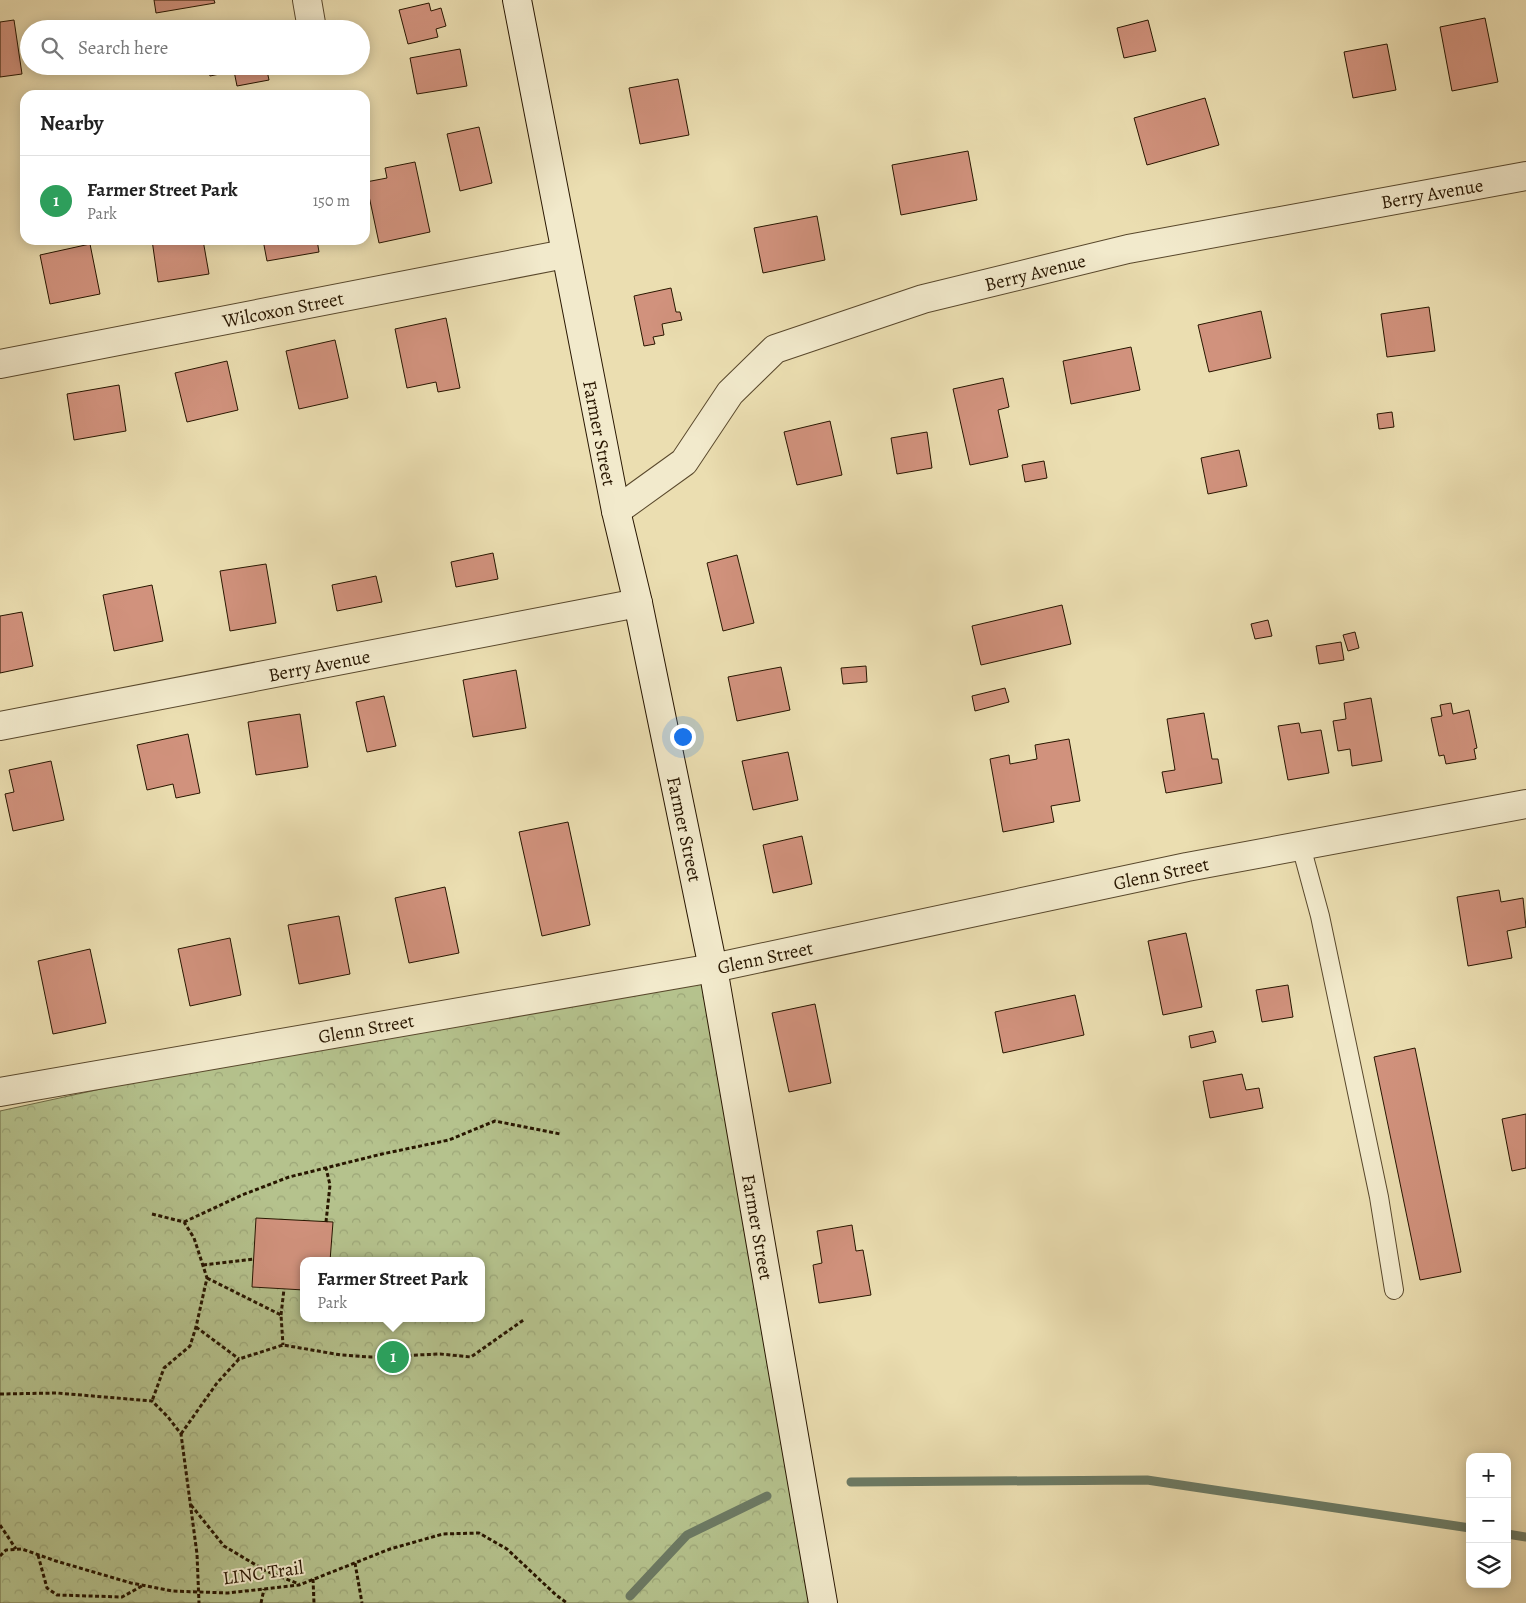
<!DOCTYPE html>
<meta charset="utf-8">
<style>
:root{--surface:#fff;--page:#f6f6f6;--text:#222;--muted:#767676;--line:#e0e0e0;--accent:#8f2418}
body{margin:0;font-family:Alegreya,serif;background:var(--page);color:var(--text)}
.controls{position:absolute;right:15px;bottom:15px;display:grid;overflow:hidden;border-radius:10px;box-shadow:0 2px 12px #0003}
.controls button{width:45px;height:45px;display:grid;place-items:center;padding:0;border:0;border-bottom:1px solid var(--line);background:var(--surface);color:var(--text);font:25px sans-serif}
.you{position:absolute;left:682px;top:736px;width:18px;height:18px;margin:-12px;border:4px solid #fff;border-radius:50%;background:#1a73e8;box-shadow:0 0 0 8px #1a73e833}
.badge{display:grid;place-items:center;width:32px;height:32px;border-radius:50%;background:var(--accent);color:#fff;font-size:16px;font-weight:700}
.pin{position:absolute;translate:-50% -50%;border:2px solid #fff;box-shadow:0 1px 5px #0006}
.popup{position:absolute;left:300px;top:1257px;width:185px;height:65px;box-sizing:border-box;display:grid;place-content:center;border-radius:10px;background:var(--surface);filter:drop-shadow(0 1px 4px #0005);font-size:16px;white-space:nowrap;color:var(--muted)}
.popup b{font-size:19px;color:var(--text)}
.popup::after{content:'';position:absolute;left:50%;top:100%;margin-left:-10px;border:10px solid transparent;border-top-color:var(--surface)}
.list{margin:0;padding:0;list-style:none}
h2{display:flex;justify-content:space-between;align-items:center;height:65px;margin:0;padding:0 20px;font-size:21px}
h2 small{font-size:16px;font-weight:400;color:var(--muted)}
.list li{display:grid;grid-template-columns:32px 1fr auto;gap:15px;align-items:center;box-sizing:border-box;height:90px;padding:0 20px;border-top:1px solid var(--line)}
.list b{display:block;font-size:19px;white-space:nowrap}
.list p{margin:0;font-size:16px;white-space:nowrap;color:var(--muted)}
.list em{font-size:16px;font-style:normal;color:var(--muted)}
.icon{flex:none;width:28px;height:28px;fill:none;stroke:currentColor;stroke-width:2;stroke-linecap:round;stroke-linejoin:round}
.map{position:relative;flex:none;width:1526px;height:1603px;overflow:hidden}
.search{position:absolute;background:var(--surface);box-shadow:0 2px 12px #0003;left:20px;top:20px;width:350px;height:55px;display:flex;align-items:center;gap:12px;box-sizing:border-box;padding:0 18px;border-radius:28px;color:var(--muted);font-size:19px}
.panel{position:absolute;background:var(--surface);box-shadow:0 2px 12px #0003;left:20px;top:90px;width:350px;height:155px;border-radius:15px}
.map>svg:first-child{display:block}
</style>
<div class="map">
<svg width="1526" height="1603" viewBox="0 0 1526 1603">
<defs>
<pattern id="forest-crowns" width="20" height="18" patternUnits="userSpaceOnUse" patternTransform="scale(1.25)"><rect width="20" height="18" fill="#b5c28d"/><path d="M2 6a3 3 0 1 1 6 0M12 15a3 3 0 1 1 6 0" fill="none" stroke="#9ca678"/></pattern>
</defs>
<rect width="100%" height="100%" fill="#ebdeb1"/>
<filter id="stains"><feTurbulence type="fractalNoise" baseFrequency=".004" numOctaves="4"/><feColorMatrix values="0 0 0 0 .2 0 0 0 0 .09 0 0 0 0 .02 0 0 0 .5 -.17"/></filter>
<radialGradient id="worn" r=".72"><stop offset=".6" stop-color="#630" stop-opacity="0"/><stop offset="1" stop-color="#630" stop-opacity=".3"/></radialGradient>
<path fill="url(#forest-crowns)" stroke="#6e6c46" fill-rule="evenodd" d="M710 956 832 1603H0V1111ZM304 1261H482V1318H304Z"/>
<g fill="none" stroke-linecap="round" stroke-linejoin="round">
<g stroke="#6c7a64" stroke-width="9">
<polyline points="851,1482 1147,1480 1470,1528"/>
<polyline points="1507,1534 1526,1537"/>
<polyline points="630,1596 687,1535 767,1496"/>
</g>
</g>
<g fill="#d1927d" stroke="#281600">
<polygon points="154,0 214,0 215,3 156,13"/>
<polygon points="429,3 431,11 441,8 446,26 436,29 438,37 408,44 399,10"/>
<polygon points="1485,18 1498,82 1452,91 1440,27"/>
<polygon points="14,20 22,74 0,77 0,22"/>
<polygon points="1148,20 1156,51 1124,58 1117,28"/>
<polygon points="1387,44 1396,90 1353,98 1344,52"/>
<polygon points="460,49 467,86 417,94 410,58"/>
<polygon points="207,66 266,66 269,80 237,86 234,71 210,76"/>
<polygon points="678,79 689,135 640,144 629,88"/>
<polygon points="1205,98 1219,145 1147,165 1134,118"/>
<polygon points="479,127 492,183 460,191 447,134"/>
<polygon points="968,151 977,200 901,215 892,165"/>
<polygon points="415,162 430,232 379,243 366,182 387,178 385,168"/>
<polygon points="817,216 825,260 763,273 754,228"/>
<polygon points="152,240 203,240 209,274 158,282"/>
<polygon points="263,240 317,240 319,252 267,261"/>
<polygon points="90,244 100,294 50,304 40,255"/>
<polygon points="671,288 676,312 680,312 682,320 662,324 664,335 653,337 655,344 644,346 634,296"/>
<polygon points="1429,307 1435,351 1387,357 1381,314"/>
<polygon points="1261,311 1271,358 1209,372 1198,325"/>
<polygon points="446,318 460,388 438,392 436,382 407,388 395,329"/>
<polygon points="335,340 348,398 299,409 286,351"/>
<polygon points="1131,347 1140,390 1071,404 1063,361"/>
<polygon points="227,361 238,410 187,422 175,373"/>
<polygon points="1003,378 1009,407 998,410 1008,457 970,465 953,389"/>
<polygon points="119,385 126,431 74,440 67,394"/>
<polygon points="1392,412 1394,427 1379,429 1377,414"/>
<polygon points="830,421 842,475 797,485 784,432"/>
<polygon points="927,432 932,468 897,474 891,438"/>
<polygon points="1239,450 1247,486 1208,494 1201,458"/>
<polygon points="1044,461 1047,478 1025,482 1022,465"/>
<polygon points="493,553 498,579 456,587 451,562"/>
<polygon points="737,555 754,623 723,631 707,563"/>
<polygon points="266,564 276,623 230,631 220,571"/>
<polygon points="376,576 382,602 337,611 332,585"/>
<polygon points="152,585 163,641 114,651 103,595"/>
<polygon points="1062,605 1071,644 981,665 972,626"/>
<polygon points="22,612 33,666 0,673 0,616"/>
<polygon points="1268,620 1272,636 1255,639 1251,624"/>
<polygon points="1355,632 1359,648 1348,651 1343,635"/>
<polygon points="1341,642 1344,660 1319,664 1316,646"/>
<polygon points="866,666 867,682 843,684 841,668"/>
<polygon points="781,667 790,710 737,721 728,677"/>
<polygon points="516,670 526,728 473,737 463,680"/>
<polygon points="1005,688 1009,702 975,711 972,696"/>
<polygon points="384,696 396,746 367,752 356,702"/>
<polygon points="1371,698 1382,761 1352,766 1350,749 1338,751 1333,721 1346,719 1344,703"/>
<polygon points="1451,703 1453,714 1469,710 1477,748 1474,749 1476,759 1446,764 1444,755 1439,756 1431,718 1442,716 1440,705"/>
<polygon points="1204,713 1212,759 1218,759 1222,783 1166,793 1162,772 1175,770 1167,719"/>
<polygon points="300,714 308,767 256,775 248,722"/>
<polygon points="1299,723 1301,733 1321,730 1329,773 1288,780 1278,726"/>
<polygon points="188,734 200,793 176,798 173,784 147,790 137,745"/>
<polygon points="1069,739 1080,801 1051,806 1054,822 1003,832 990,759 1009,755 1010,764 1037,759 1035,745"/>
<polygon points="788,752 798,800 753,810 742,761"/>
<polygon points="51,761 64,820 13,831 5,794 14,792 9,770"/>
<polygon points="568,822 590,925 542,936 519,832"/>
<polygon points="802,836 812,884 773,893 763,845"/>
<polygon points="445,887 459,953 409,963 395,898"/>
<polygon points="1499,890 1501,902 1523,898 1526,927 1507,931 1512,958 1468,966 1457,897"/>
<polygon points="339,916 350,974 299,984 288,925"/>
<polygon points="1186,933 1202,1007 1163,1015 1148,941"/>
<polygon points="230,938 241,995 190,1006 178,949"/>
<polygon points="90,949 106,1023 53,1034 38,961"/>
<polygon points="1288,985 1293,1017 1262,1022 1256,990"/>
<polygon points="1075,995 1084,1035 1003,1053 995,1012"/>
<polygon points="815,1004 831,1083 789,1092 772,1013"/>
<polygon points="1213,1031 1216,1042 1191,1048 1189,1036"/>
<polygon points="1415,1048 1461,1272 1420,1280 1374,1057"/>
<polygon points="1242,1074 1246,1090 1259,1088 1263,1108 1210,1118 1203,1081"/>
<polygon points="1526,1114 1526,1168 1512,1171 1502,1119"/>
<polygon points="256,1218 333,1222 330,1261 304,1261 304,1290 252,1287"/>
<polygon points="852,1225 856,1251 863,1250 871,1295 819,1303 813,1265 822,1263 817,1231"/>
</g>
<g fill="none" stroke-linecap="round" stroke-linejoin="round">
<g stroke="#59482c" stroke-width="20">
<polyline id="lane" points="1301,846 1320,916 1379,1197 1394,1290"/>
</g>
<g stroke="#59482c" stroke-width="30">
<g id="street">
<polyline points="307,0 312,29"/>
<polyline points="0,364 565,254"/>
<polyline points="616,511 684,462 730,393 775,349 923,299 1128,249 1526,176"/>
<polyline points="0,726 638,603"/>
<polyline points="0,1092 713,968 1187,867 1526,804"/>
</g>
</g>
<g stroke="#281600" stroke-width="30">
<polyline id="secondary" points="517,0 616,511 638,603 713,968 823,1603"/>
</g>
<g stroke="#281600" stroke-width="3" stroke-dasharray="4 2.5" stroke-linecap="butt">
<polyline points="152,1214 184,1222 194,1238 207,1278 196,1327 190,1346 164,1368 152,1401"/>
<polyline points="184,1222 242,1195 289,1177 382,1154 449,1140 495,1121 560,1134"/>
<polyline points="326,1222 330,1185 326,1168"/>
<polyline points="203,1265 254,1259"/>
<polyline points="207,1278 281,1315 283,1345"/>
<polyline points="281,1315 284,1289"/>
<polyline points="196,1327 239,1359"/>
<polyline points="0,1394 57,1393 152,1401 168,1417 181,1434 197,1554 199,1603"/>
<polyline points="181,1434 217,1383 239,1359 283,1345 341,1355 371,1357 440,1354 471,1357 525,1319"/>
<polyline points="191,1505 224,1546 266,1571 299,1584"/>
<polyline points="0,1525 16,1549"/>
<polyline points="38,1555 47,1588 57,1595 122,1597 142,1586"/>
<polyline points="0,1556 6,1550 22,1549 56,1561 131,1583 172,1591 228,1593 299,1585 390,1549 443,1534 479,1533 507,1549 556,1595 567,1603"/>
<polyline points="355,1563 362,1603"/>
<polyline points="313,1579 314,1603"/>
<polyline points="261,1603 264,1589"/>
</g>
<use href="#lane" stroke="#f2eacc" stroke-width="18"/>
<use href="#street" stroke="#f2eacc" stroke-width="28"/>
<use href="#secondary" stroke="#f2eacc" stroke-width="28"/>
</g>
<g text-anchor="middle" stroke-width="4" stroke-linejoin="round" paint-order="stroke">
<g font-size="19" fill="#281600" stroke="#f2eacc">
<text transform="translate(1432 193) rotate(-10)" y="7">Berry Avenue</text>
<text transform="translate(1035 272) rotate(-14)" y="7">Berry Avenue</text>
<text transform="translate(283 309) rotate(-11)" y="7">Wilcoxon Street</text>
<text transform="translate(600 433) rotate(79)" y="7">Farmer Street</text>
<text transform="translate(319 665) rotate(-11)" y="7">Berry Avenue</text>
<text transform="translate(685 829) rotate(78)" y="7">Farmer Street</text>
<text transform="translate(1161 873) rotate(-12)" y="7">Glenn Street</text>
<text transform="translate(765 957) rotate(-12)" y="7">Glenn Street</text>
<text transform="translate(366 1028) rotate(-10)" y="7">Glenn Street</text>
<text transform="translate(758 1227) rotate(80)" y="7">Farmer Street</text>
<text transform="translate(263 1572) rotate(-8)" y="7">LINC Trail</text>
</g>
</g>
<rect width="100%" height="100%" filter="url(#stains)"/>
<rect width="100%" height="100%" fill="url(#worn)"/>
</svg>
<div class="controls">
<button>+</button>
<button>−</button>
<button><svg class="icon" aria-label="layers" viewBox="0 0 24 24"><path d="M12 4l9 5-9 5-9-5zM3 14l9 5 9-5"/></svg></button>
</div>
<div class="you"></div>
<div class="pin badge" style="left:393px;top:1357px;background:#2e9e5b">1</div>
<div class="popup"><b>Farmer Street Park</b>Park</div>
<div class="search"><svg class="icon" aria-label="search" viewBox="0 0 24 24"><circle cx="10" cy="10" r="6"/><path d="M15 15l6 6"/></svg>Search here</div>
<section class="panel">
<h2>Nearby<small></small></h2>
<ul class="list">
<li><span class="badge" style="background:#2e9e5b">1</span><div><b>Farmer Street Park</b><p>Park</p></div><em>150 m</em></li>
</ul>
</section>
</div>
